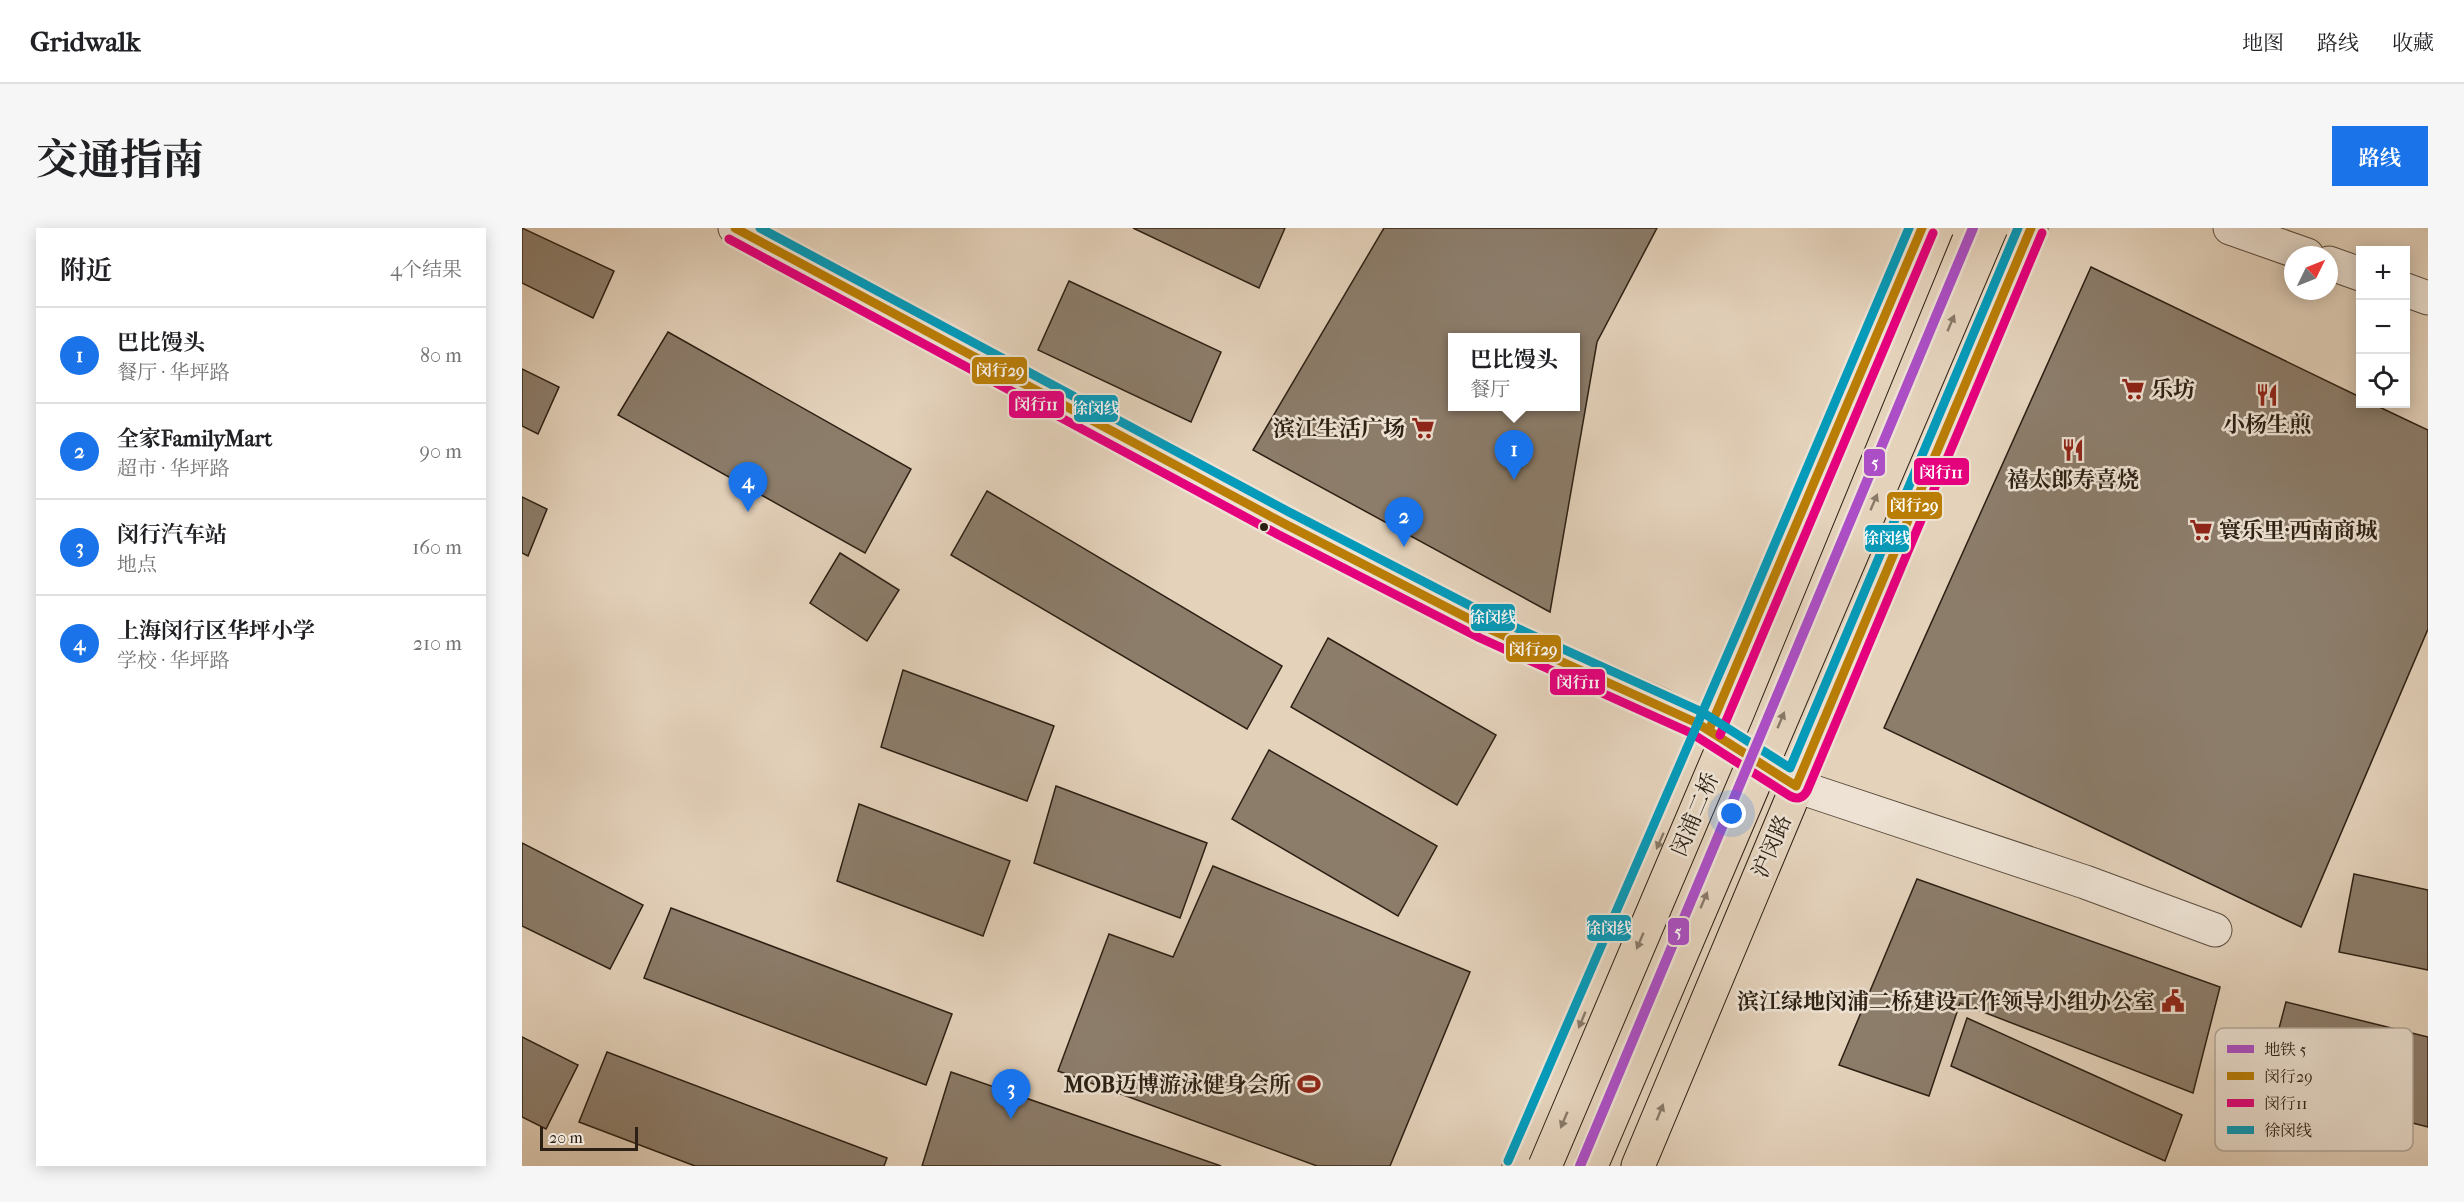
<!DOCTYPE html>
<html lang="zh">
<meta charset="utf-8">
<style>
:root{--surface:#fff;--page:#f6f6f6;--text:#202124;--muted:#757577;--line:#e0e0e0;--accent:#1a73e8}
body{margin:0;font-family:"IM FELL French Canon","Noto Serif SC",serif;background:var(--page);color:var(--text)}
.controls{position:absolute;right:18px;top:18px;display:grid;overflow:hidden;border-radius:0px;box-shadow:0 3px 15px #0003}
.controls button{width:54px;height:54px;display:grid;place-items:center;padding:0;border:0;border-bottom:2px solid var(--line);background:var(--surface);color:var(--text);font:30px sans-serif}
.compass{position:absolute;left:1762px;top:18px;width:54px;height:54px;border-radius:50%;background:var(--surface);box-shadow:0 3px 15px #0003;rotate:47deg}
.scale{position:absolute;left:18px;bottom:15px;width:98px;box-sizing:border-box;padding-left:6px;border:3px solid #2c2014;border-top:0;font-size:16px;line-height:21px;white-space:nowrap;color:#2c2014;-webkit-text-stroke:4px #ede2d3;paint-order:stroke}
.you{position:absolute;left:1210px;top:586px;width:21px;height:21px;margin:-15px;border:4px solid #fff;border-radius:50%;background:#1a73e8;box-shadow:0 0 0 9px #1a73e833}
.badge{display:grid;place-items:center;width:39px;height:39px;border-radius:50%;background:var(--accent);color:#fff;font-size:20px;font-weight:700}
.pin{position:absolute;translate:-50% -50px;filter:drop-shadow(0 2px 3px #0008)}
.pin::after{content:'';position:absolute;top:32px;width:21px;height:18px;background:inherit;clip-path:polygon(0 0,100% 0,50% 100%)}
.popup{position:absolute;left:926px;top:105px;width:132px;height:78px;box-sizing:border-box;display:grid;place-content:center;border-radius:0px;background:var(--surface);filter:drop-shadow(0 2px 4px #0005);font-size:20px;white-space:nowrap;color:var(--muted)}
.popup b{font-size:22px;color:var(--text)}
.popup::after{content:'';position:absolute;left:50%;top:100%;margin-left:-12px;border:12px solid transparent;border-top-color:var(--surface)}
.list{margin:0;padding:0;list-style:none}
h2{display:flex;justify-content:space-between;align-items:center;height:78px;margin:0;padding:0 24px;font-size:26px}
h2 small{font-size:20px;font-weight:400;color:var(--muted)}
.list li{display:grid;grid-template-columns:39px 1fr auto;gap:18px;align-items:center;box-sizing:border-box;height:96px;padding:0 24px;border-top:2px solid var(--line)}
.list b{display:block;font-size:22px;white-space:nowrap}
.list p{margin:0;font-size:20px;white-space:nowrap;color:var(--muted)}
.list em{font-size:20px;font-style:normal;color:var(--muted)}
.icon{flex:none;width:33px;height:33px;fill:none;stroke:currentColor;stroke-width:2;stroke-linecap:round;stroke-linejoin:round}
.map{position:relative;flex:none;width:1906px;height:938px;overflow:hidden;border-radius:0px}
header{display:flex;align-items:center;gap:36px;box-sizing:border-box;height:84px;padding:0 30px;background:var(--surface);border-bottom:2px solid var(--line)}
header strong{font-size:28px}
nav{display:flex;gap:33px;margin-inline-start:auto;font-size:21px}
.intro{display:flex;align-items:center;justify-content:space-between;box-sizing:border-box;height:144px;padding:0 36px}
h1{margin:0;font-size:42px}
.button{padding:15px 27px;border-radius:0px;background:var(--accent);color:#fff;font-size:21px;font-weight:700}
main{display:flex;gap:36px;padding:0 36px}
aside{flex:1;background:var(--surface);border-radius:0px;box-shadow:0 3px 15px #0003}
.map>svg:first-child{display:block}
</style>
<header>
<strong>Gridwalk</strong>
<nav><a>地图</a><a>路线</a><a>收藏</a></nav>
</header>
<div class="intro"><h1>交通指南</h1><a class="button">路线</a></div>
<main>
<aside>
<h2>附近<small>4个结果</small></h2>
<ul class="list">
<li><span class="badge">1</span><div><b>巴比馒头</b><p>餐厅 · 华坪路</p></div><em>80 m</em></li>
<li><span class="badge">2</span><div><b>全家FamilyMart</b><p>超市 · 华坪路</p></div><em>90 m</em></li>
<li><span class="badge">3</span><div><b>闵行汽车站</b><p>地点</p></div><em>160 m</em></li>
<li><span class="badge">4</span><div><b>上海闵行区华坪小学</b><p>学校 · 华坪路</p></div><em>210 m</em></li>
</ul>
</aside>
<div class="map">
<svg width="1906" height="938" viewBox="0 0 1906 938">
<rect width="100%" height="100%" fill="#e4d2bb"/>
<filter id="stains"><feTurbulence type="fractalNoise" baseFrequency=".00333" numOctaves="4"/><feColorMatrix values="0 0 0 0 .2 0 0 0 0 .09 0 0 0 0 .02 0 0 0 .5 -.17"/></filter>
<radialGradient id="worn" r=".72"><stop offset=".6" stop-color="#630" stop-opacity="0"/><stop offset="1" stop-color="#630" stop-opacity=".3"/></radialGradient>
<g fill="#8c7d6b" stroke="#2c2014" stroke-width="1.5" fill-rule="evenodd">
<polygon points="0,0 92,43 71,90 0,55"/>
<polygon points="611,0 763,0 737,60"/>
<path d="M862 0H1135L1075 114 1028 384 731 222ZM930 110H1054V178H930Z"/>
<polygon points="1569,39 1838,169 1838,176 1851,176 1906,202 1906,401 1779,699 1362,500"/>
<polygon points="547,53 699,124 669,194 516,122"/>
<polygon points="146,104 389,241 343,325 96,187"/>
<polygon points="0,141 37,159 16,206 0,198"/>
<polygon points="465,263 760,438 725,501 429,327"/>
<polygon points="0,269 25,281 6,328 0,325"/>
<polygon points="318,325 377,362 345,413 288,375"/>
<polygon points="806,410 974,507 935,577 769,479"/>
<polygon points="381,442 532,498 505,573 359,519"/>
<polygon points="747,522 915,618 876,688 710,591"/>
<polygon points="534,558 685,615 658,690 512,635"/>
<polygon points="337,576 488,633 461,708 315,653"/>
<polygon points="0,615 121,677 88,741 0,698"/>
<polygon points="691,638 948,744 868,938 795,938 536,843 587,706 651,729"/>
<polygon points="1832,646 1906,662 1906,742 1817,724"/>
<polygon points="1395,651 1698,759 1671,865 1438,775 1407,868 1317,837"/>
<polygon points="149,680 430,786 404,857 122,750"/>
<polygon points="1764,774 1906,809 1906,899 1742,857"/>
<polygon points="1445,790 1660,887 1643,933 1429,838"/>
<polygon points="0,809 56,837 24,901 0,889"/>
<polygon points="85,824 365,930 362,938 173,938 57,894"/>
<polygon points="429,844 699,938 400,938"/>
</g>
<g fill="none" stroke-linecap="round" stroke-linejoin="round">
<g stroke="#5a4c3e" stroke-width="35">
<g id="minor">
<polyline points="213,0 761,295 963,399 1137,476 1175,495 1274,558 1563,654 1693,702"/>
<polyline points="1708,0 1785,27"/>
<polyline points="1807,35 1838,46"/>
<polyline points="1884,62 1906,70"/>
</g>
</g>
<g stroke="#2c2014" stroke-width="35">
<g id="major">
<polyline points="997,938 1313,206"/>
<polyline points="1116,938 1509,0"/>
</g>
</g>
<use href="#minor" stroke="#ede2d3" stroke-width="33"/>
<use href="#major" stroke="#e4d2bb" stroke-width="33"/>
<g stroke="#2c2014" stroke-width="35" stroke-linecap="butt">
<g id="major-bridge">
<polyline points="1023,938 1215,486 1415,0"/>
<polyline points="1069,938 1469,0"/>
</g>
</g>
<use href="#major-bridge" stroke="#e4d2bb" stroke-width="33"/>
<g stroke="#ede2d3" stroke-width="14">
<g id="bus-1">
<polyline points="213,0 761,295 963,399 1175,495 1274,558 1509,0"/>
<polyline points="1187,502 1400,0"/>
</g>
</g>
<g stroke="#ede2d3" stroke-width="14">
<g id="bus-2">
<path d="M207 11 755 306 958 410 1169 505 1268 568C1275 572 1281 570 1285 563L1520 5"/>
<polyline points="1198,507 1411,5"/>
</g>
</g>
<g stroke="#ede2d3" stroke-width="14">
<g id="bus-3">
<polyline points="238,0 767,284 968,388 1180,484 1268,540 1496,0"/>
<polyline points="986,933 1220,393 1387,0"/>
</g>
</g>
<use href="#bus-1" stroke="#ba7e06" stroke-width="9"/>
<use href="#bus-2" stroke="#e5007d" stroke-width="9"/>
<use href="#bus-3" stroke="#049bbb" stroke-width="9"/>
<g stroke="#ede2d3" stroke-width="15">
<polyline id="metro-1" points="1058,938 1451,0"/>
</g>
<use href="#metro-1" stroke="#ac4fc6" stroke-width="10"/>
</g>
<defs><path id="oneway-solid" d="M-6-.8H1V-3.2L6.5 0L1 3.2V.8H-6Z" transform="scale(1.5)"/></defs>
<g fill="#887968">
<use href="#oneway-solid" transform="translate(1429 95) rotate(-67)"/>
<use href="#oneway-solid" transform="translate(1352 274) rotate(-67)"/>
<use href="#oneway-solid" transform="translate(1259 492) rotate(-67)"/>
<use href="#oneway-solid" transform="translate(1138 613) rotate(114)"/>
<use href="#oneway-solid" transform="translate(1182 672) rotate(-67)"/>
<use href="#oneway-solid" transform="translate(1118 713) rotate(113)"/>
<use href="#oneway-solid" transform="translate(1060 792) rotate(113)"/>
<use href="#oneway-solid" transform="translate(1138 884) rotate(-68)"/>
<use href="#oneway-solid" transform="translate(1042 892) rotate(113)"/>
</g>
<defs>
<g id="supermarket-bare" transform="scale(1.8)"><path d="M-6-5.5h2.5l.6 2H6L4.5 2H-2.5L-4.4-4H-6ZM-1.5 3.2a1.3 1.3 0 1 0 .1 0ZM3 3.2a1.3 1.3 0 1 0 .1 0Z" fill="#8f2418" stroke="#ede2d3" stroke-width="2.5" paint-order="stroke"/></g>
<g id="restaurant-bare" transform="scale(1.8)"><path d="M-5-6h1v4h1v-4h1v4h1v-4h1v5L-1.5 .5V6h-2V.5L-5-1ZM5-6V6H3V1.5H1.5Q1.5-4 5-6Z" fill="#8f2418" stroke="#ede2d3" stroke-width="2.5" paint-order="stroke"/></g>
<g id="civic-bare" transform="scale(1.8)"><path d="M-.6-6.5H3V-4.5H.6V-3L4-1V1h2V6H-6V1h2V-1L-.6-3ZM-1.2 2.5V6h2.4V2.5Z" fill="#8f2418" stroke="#ede2d3" stroke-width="2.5" paint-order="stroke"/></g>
<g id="stadium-bare" transform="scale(1.8)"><path d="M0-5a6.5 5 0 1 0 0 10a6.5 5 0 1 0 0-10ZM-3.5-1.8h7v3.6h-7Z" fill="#8f2418" stroke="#ede2d3" stroke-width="2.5" paint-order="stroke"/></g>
</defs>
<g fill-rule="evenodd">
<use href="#supermarket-bare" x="1611" y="161"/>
<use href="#restaurant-bare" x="1745" y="167"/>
<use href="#supermarket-bare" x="901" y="200"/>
<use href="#restaurant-bare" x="1551" y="222"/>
<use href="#supermarket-bare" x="1679" y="302"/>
<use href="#civic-bare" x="1651" y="773"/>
<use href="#stadium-bare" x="787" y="856"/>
</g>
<circle fill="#2c2014" stroke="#ede2d3" stroke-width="2" cx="742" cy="299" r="5"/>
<g text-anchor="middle" stroke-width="5" stroke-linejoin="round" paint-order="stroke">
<g font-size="22" font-weight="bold" fill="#2c2014" stroke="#ede2d3" text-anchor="end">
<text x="1629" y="169" text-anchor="start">乐坊</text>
<text x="1745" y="204" text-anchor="middle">小杨生煎</text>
<text x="883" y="208">滨江生活广场</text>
<text x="1551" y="259" text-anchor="middle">禧太郎寿喜烧</text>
<text x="1697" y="310" text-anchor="start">寰乐里·西南商城</text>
<text x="1633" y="781">滨江绿地闵浦二桥建设工作领导小组办公室</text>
<text x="769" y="864">MOB迈博游泳健身会所</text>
</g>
<g font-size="22" fill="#2c2014" stroke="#ede2d3">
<text transform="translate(1172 586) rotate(-67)" y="8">闵浦二桥</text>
<text transform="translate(1249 618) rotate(-67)" y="8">沪闵路</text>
</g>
</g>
<rect x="1693" y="800" width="198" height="123" rx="9" fill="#ede2d3" stroke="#b3a89a" stroke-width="1.5"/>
<rect x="1705" y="817" width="27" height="8" fill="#ac4fc6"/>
<rect x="1705" y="844" width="27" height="8" fill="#ba7e06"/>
<rect x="1705" y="871" width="27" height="8" fill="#e5007d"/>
<rect x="1705" y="898" width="27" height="8" fill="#049bbb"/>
<g font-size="16" fill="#2c2014">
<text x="1742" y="827">地铁 5</text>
<text x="1742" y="854">闵行29</text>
<text x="1742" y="881">闵行11</text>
<text x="1742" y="908">徐闵线</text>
</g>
<g stroke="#ede2d3" stroke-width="2">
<rect x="449" y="128" width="57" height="29" rx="6" fill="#ba7e06"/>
<rect x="486" y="162" width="57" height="29" rx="6" fill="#e5007d"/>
<rect x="551" y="166" width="46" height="29" rx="6" fill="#049bbb"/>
<rect x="1341" y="220" width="23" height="29" rx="6" fill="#ac4fc6"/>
<rect x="1391" y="229" width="57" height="29" rx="6" fill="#e5007d"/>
<rect x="1364" y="263" width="57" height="29" rx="6" fill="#ba7e06"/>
<rect x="1342" y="296" width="46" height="29" rx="6" fill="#049bbb"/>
<rect x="948" y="375" width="46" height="29" rx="6" fill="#049bbb"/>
<rect x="983" y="406" width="57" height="29" rx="6" fill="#ba7e06"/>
<rect x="1027" y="440" width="57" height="28" rx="6" fill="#e5007d"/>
<rect x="1064" y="686" width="46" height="28" rx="6" fill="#049bbb"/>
<rect x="1145" y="689" width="23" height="29" rx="6" fill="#ac4fc6"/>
</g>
<g font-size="16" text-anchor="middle" font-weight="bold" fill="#fff">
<text x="478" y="148">闵行29</text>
<text x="514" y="182">闵行11</text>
<text x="574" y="186">徐闵线</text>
<text x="1353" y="240">5</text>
<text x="1419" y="250">闵行11</text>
<text x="1392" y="283">闵行29</text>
<text x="1365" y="316">徐闵线</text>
<text x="971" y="395">徐闵线</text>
<text x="1011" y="427">闵行29</text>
<text x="1056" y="460">闵行11</text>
<text x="1087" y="706">徐闵线</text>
<text x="1156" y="709">5</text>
</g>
<rect width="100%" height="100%" filter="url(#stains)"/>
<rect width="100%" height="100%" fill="url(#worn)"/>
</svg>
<div class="controls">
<button>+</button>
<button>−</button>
<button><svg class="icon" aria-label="locate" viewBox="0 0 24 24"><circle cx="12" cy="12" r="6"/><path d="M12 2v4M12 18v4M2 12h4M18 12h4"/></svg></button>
</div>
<svg class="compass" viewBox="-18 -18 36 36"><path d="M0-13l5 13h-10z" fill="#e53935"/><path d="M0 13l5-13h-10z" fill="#757577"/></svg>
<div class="scale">20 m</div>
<div class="you"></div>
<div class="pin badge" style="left:992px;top:252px">1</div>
<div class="popup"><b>巴比馒头</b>餐厅</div>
<div class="pin badge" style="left:882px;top:319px">2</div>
<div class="pin badge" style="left:489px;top:891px">3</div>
<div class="pin badge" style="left:226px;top:284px">4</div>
</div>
</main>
